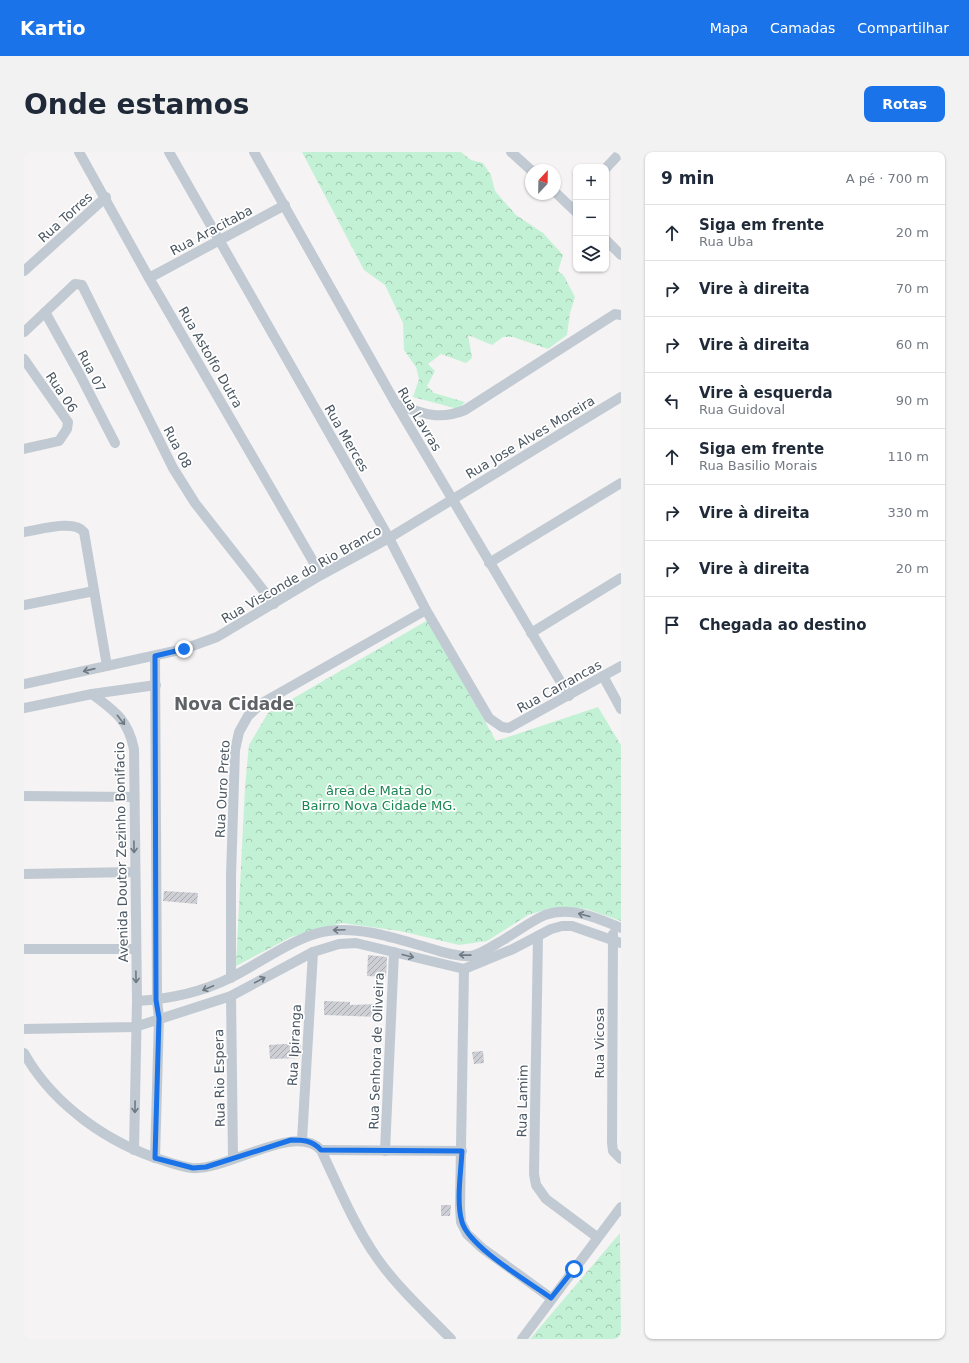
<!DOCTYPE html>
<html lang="pt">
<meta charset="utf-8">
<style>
:root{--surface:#fff;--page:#f2f2f3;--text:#1f2937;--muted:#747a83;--line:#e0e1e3;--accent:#1a73e8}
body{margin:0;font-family:"DejaVu Sans",sans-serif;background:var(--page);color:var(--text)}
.controls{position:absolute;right:12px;top:12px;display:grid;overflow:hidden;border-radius:8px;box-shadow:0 1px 3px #0004}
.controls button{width:36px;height:36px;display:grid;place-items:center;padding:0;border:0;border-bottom:1px solid var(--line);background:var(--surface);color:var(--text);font:20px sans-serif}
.compass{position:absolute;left:501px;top:12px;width:36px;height:36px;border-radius:50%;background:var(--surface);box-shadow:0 1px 3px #0004;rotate:22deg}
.stop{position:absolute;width:12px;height:12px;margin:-9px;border:3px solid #1a73e8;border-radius:50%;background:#fff}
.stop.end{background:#1a73e8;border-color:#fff;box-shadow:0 1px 4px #0008}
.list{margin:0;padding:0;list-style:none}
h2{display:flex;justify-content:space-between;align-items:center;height:52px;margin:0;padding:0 16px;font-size:17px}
h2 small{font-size:13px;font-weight:400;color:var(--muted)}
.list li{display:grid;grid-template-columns:26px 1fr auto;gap:12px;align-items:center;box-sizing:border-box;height:56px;padding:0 16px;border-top:1px solid var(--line)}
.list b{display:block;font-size:15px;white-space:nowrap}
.list p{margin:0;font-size:13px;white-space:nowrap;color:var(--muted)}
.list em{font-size:13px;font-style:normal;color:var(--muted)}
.icon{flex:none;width:22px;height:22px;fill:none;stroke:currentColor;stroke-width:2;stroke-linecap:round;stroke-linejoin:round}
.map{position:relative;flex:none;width:597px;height:1187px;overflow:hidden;border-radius:8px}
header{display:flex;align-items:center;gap:24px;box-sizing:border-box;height:56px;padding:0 20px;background:var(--accent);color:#fff}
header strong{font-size:19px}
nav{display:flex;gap:22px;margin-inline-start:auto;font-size:14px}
.intro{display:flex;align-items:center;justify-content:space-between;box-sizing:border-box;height:96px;padding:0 24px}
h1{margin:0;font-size:28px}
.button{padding:10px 18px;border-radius:8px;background:var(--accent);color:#fff;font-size:14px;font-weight:700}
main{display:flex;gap:24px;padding:0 24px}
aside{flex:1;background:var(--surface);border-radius:8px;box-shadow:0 1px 3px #0004}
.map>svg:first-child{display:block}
</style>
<header>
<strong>Kartio</strong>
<nav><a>Mapa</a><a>Camadas</a><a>Compartilhar</a></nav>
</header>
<div class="intro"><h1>Onde estamos</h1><a class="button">Rotas</a></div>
<main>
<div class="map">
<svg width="597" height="1187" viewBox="0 0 597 1187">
<defs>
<pattern id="forest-crowns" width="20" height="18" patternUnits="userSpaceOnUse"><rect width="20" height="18" fill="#c3f1d5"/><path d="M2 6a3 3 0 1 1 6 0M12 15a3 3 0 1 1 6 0" fill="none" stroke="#a0c6b0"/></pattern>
<pattern id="building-hatch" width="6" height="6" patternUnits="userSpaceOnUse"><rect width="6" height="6" fill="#cdcfd5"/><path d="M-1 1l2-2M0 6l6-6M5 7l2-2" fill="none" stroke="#a8abb0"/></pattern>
</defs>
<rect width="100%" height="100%" fill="#f5f3f3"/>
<g fill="url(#forest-crowns)">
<polygon points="278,0 437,0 447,8 459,11 467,23 471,39 492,63 519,81 539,103 534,119 540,124 551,145 546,161 543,183 524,197 489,185 479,185 468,193 444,183 448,206 442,211 417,202 404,212 411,219 403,234 410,241 441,250 434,257 389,245 395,227 392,215 380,198 379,171 361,133 340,118"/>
<polygon points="404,468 472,589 574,555 597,593 597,769 563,757 539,755 524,757 504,763 463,789 435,793 376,779 318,771 267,785 212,814 221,635 225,593 244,561"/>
<polygon points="596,1081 597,1187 506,1187"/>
</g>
<g fill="url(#building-hatch)">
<polygon points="140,739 174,741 173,752 139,749"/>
<polygon points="344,803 363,805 362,825 343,824"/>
<polygon points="300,849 326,850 326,853 354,852 355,865 300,863"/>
<polygon points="277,891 276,906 246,907 245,893"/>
<polygon points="459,899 460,911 450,912 448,900"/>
<polygon points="417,1053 427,1053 426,1064 417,1064"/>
</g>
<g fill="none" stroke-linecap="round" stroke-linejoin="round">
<g stroke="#c1cad2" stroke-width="10">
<polyline points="55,0 125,126 297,423"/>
<polyline points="145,0 365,386 402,458 465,566 478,575 485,576 597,514"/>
<polyline points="230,0 372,252 545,544"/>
<polyline points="487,0 507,18"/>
<polyline points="582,16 597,0"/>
<polyline points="531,40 552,60"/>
<polyline points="582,88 597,103"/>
<polyline points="0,119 82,45"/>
<polyline points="125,126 261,53"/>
<polyline points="21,160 56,223 91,291"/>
<polyline points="0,180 51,132 58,133 149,316 171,351 250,452"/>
<polyline points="0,207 44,270 43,277 35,289 0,297"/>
<path d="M372 252C398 261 414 269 441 258L591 162 597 163"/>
<path d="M0 380C15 378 50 367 60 380L83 514"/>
<polyline points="465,411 597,331"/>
<polyline points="0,453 70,439"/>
<polyline points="507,481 597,426"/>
<polyline points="579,524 597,557"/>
<polyline points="0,532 160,497 193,485 297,423 365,386 597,245"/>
<path d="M68 542C91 559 104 568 110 597L113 849 110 998"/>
<polyline points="0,556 68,542 132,533"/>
<polyline points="0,644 109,645"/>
<polyline points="0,722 110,720"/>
<polyline points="589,782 588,991 589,999 597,1007"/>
<polyline points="514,784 510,1022 512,1033 522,1047 573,1085"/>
<polyline points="0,797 112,797"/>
<polyline points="440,817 436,1055 437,1070 443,1082 458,1096 527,1146"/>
<polyline points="207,826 207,724 211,598 215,580 224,564 238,551 402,458"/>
<polyline points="207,844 209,1007"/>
<path d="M113 849C146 847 176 841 206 826 235 812 273 783 304 779 337 774 373 787 405 796 418 800 433 805 447 804 458 802 470 793 479 788 493 780 507 769 521 763 547 754 573 766 597 776"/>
<polyline points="0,877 111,875 207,844 289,800 315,792 332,791 440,817 489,797 527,777 538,774 548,774 597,791"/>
<path d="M0 901C29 953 85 992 141 1009 150 1012 159 1015 168 1016 203 1019 271 970 297 998 314 1034 330 1073 353 1106 374 1136 402 1161 427 1187"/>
<polyline points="278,988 289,800"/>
<polyline points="297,998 438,999"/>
<polyline points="361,999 370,800"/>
<polyline points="131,1006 135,866 133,848 131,504"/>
<polyline points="498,1187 597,1055"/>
</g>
</g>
<defs><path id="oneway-shaft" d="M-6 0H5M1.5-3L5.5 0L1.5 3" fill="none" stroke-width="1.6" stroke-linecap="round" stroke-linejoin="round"/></defs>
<g stroke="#6e7983">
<use href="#oneway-shaft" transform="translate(65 518) rotate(167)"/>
<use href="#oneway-shaft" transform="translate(97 568) rotate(52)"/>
<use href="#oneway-shaft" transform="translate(110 695) rotate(89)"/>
<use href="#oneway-shaft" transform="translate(560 763) rotate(-165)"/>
<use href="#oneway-shaft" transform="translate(315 778) rotate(178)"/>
<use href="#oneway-shaft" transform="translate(441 803) rotate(-179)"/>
<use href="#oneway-shaft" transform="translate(384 804) rotate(14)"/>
<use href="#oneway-shaft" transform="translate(112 825) rotate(89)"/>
<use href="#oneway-shaft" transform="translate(236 828) rotate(-28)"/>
<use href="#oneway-shaft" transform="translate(184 836) rotate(157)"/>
<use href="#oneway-shaft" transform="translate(111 955) rotate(91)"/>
</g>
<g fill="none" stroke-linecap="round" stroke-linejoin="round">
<path stroke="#1a73e8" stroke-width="5" d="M160 497 131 504 132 848 135 866 131 1006 169 1016 182 1015 267 988C279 988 288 988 297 998L438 999C437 1020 432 1050 438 1070 445 1095 505 1130 527 1146L550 1117"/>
</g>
<g text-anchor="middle" stroke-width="3.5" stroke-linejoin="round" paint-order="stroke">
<g font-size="13" fill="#4a5661" stroke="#fff">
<text transform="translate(41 65) rotate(-42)" y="5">Rua Torres</text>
<text transform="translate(187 78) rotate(-28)" y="5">Rua Aracitaba</text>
<text transform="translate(187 205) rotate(60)" y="5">Rua Astolfo Dutra</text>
<text transform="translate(68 219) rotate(62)" y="5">Rua 07</text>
<text transform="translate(38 240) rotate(56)" y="5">Rua 06</text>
<text transform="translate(396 267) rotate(59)" y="5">Rua Lavras</text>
<text transform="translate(506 285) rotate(-31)" y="5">Rua Jose Alves Moreira</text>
<text transform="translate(323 286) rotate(60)" y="5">Rua Merces</text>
<text transform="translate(154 295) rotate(62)" y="5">Rua 08</text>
<text transform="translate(277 422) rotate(-30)" y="5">Rua Visconde do Rio Branco</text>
<text transform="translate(535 534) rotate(-29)" y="5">Rua Carrancas</text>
<text transform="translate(198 637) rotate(-87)" y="5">Rua Ouro Preto</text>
<text transform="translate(97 700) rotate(-91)" y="5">Avenida Doutor Zezinho Bonifacio</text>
<text transform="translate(575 891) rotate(-90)" y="5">Rua Vicosa</text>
<text transform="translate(270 893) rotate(-87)" y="5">Rua Ipiranga</text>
<text transform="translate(352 899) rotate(-88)" y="5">Rua Senhora de Oliveira</text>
<text transform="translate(195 926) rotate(-91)" y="5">Rua Rio Espera</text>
<text transform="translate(498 949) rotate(-89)" y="5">Rua Lamim</text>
</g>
<g font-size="13" fill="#17864f" stroke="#fff">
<text x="355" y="643">ârea de Mata do<tspan x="355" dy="15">Bairro Nova Cidade MG.</tspan></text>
</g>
<g font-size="17" font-weight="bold" fill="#5f6368" stroke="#fff">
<text x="210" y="558">Nova Cidade</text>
</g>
</g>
</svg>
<div class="controls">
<button>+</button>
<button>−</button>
<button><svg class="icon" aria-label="layers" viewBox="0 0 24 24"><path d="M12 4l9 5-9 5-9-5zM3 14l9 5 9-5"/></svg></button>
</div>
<svg class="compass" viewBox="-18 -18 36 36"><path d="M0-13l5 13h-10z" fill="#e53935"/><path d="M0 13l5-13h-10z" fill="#747a83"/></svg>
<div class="stop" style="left:550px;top:1117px"></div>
<div class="stop end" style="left:160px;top:497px"></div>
</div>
<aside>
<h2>9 min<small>A pé · 700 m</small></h2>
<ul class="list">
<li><svg class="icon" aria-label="ahead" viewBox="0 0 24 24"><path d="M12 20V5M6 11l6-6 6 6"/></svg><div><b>Siga em frente</b><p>Rua Uba</p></div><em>20 m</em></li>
<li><svg class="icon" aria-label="right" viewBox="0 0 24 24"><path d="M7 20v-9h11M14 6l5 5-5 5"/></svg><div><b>Vire à direita</b></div><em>70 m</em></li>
<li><svg class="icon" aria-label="right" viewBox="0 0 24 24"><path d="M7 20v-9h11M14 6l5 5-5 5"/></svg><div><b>Vire à direita</b></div><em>60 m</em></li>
<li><svg class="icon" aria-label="left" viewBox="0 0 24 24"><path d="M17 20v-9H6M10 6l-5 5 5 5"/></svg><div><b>Vire à esquerda</b><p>Rua Guidoval</p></div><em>90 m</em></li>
<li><svg class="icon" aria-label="ahead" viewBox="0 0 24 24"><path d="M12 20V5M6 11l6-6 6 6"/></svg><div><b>Siga em frente</b><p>Rua Basilio Morais</p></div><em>110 m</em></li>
<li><svg class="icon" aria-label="right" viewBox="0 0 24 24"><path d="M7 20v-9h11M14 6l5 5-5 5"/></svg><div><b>Vire à direita</b></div><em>330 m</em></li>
<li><svg class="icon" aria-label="right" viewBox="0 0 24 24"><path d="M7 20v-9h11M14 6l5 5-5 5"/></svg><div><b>Vire à direita</b></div><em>20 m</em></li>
<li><svg class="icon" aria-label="arrive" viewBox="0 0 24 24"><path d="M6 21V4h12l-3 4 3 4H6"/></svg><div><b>Chegada ao destino</b></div></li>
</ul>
</aside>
</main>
